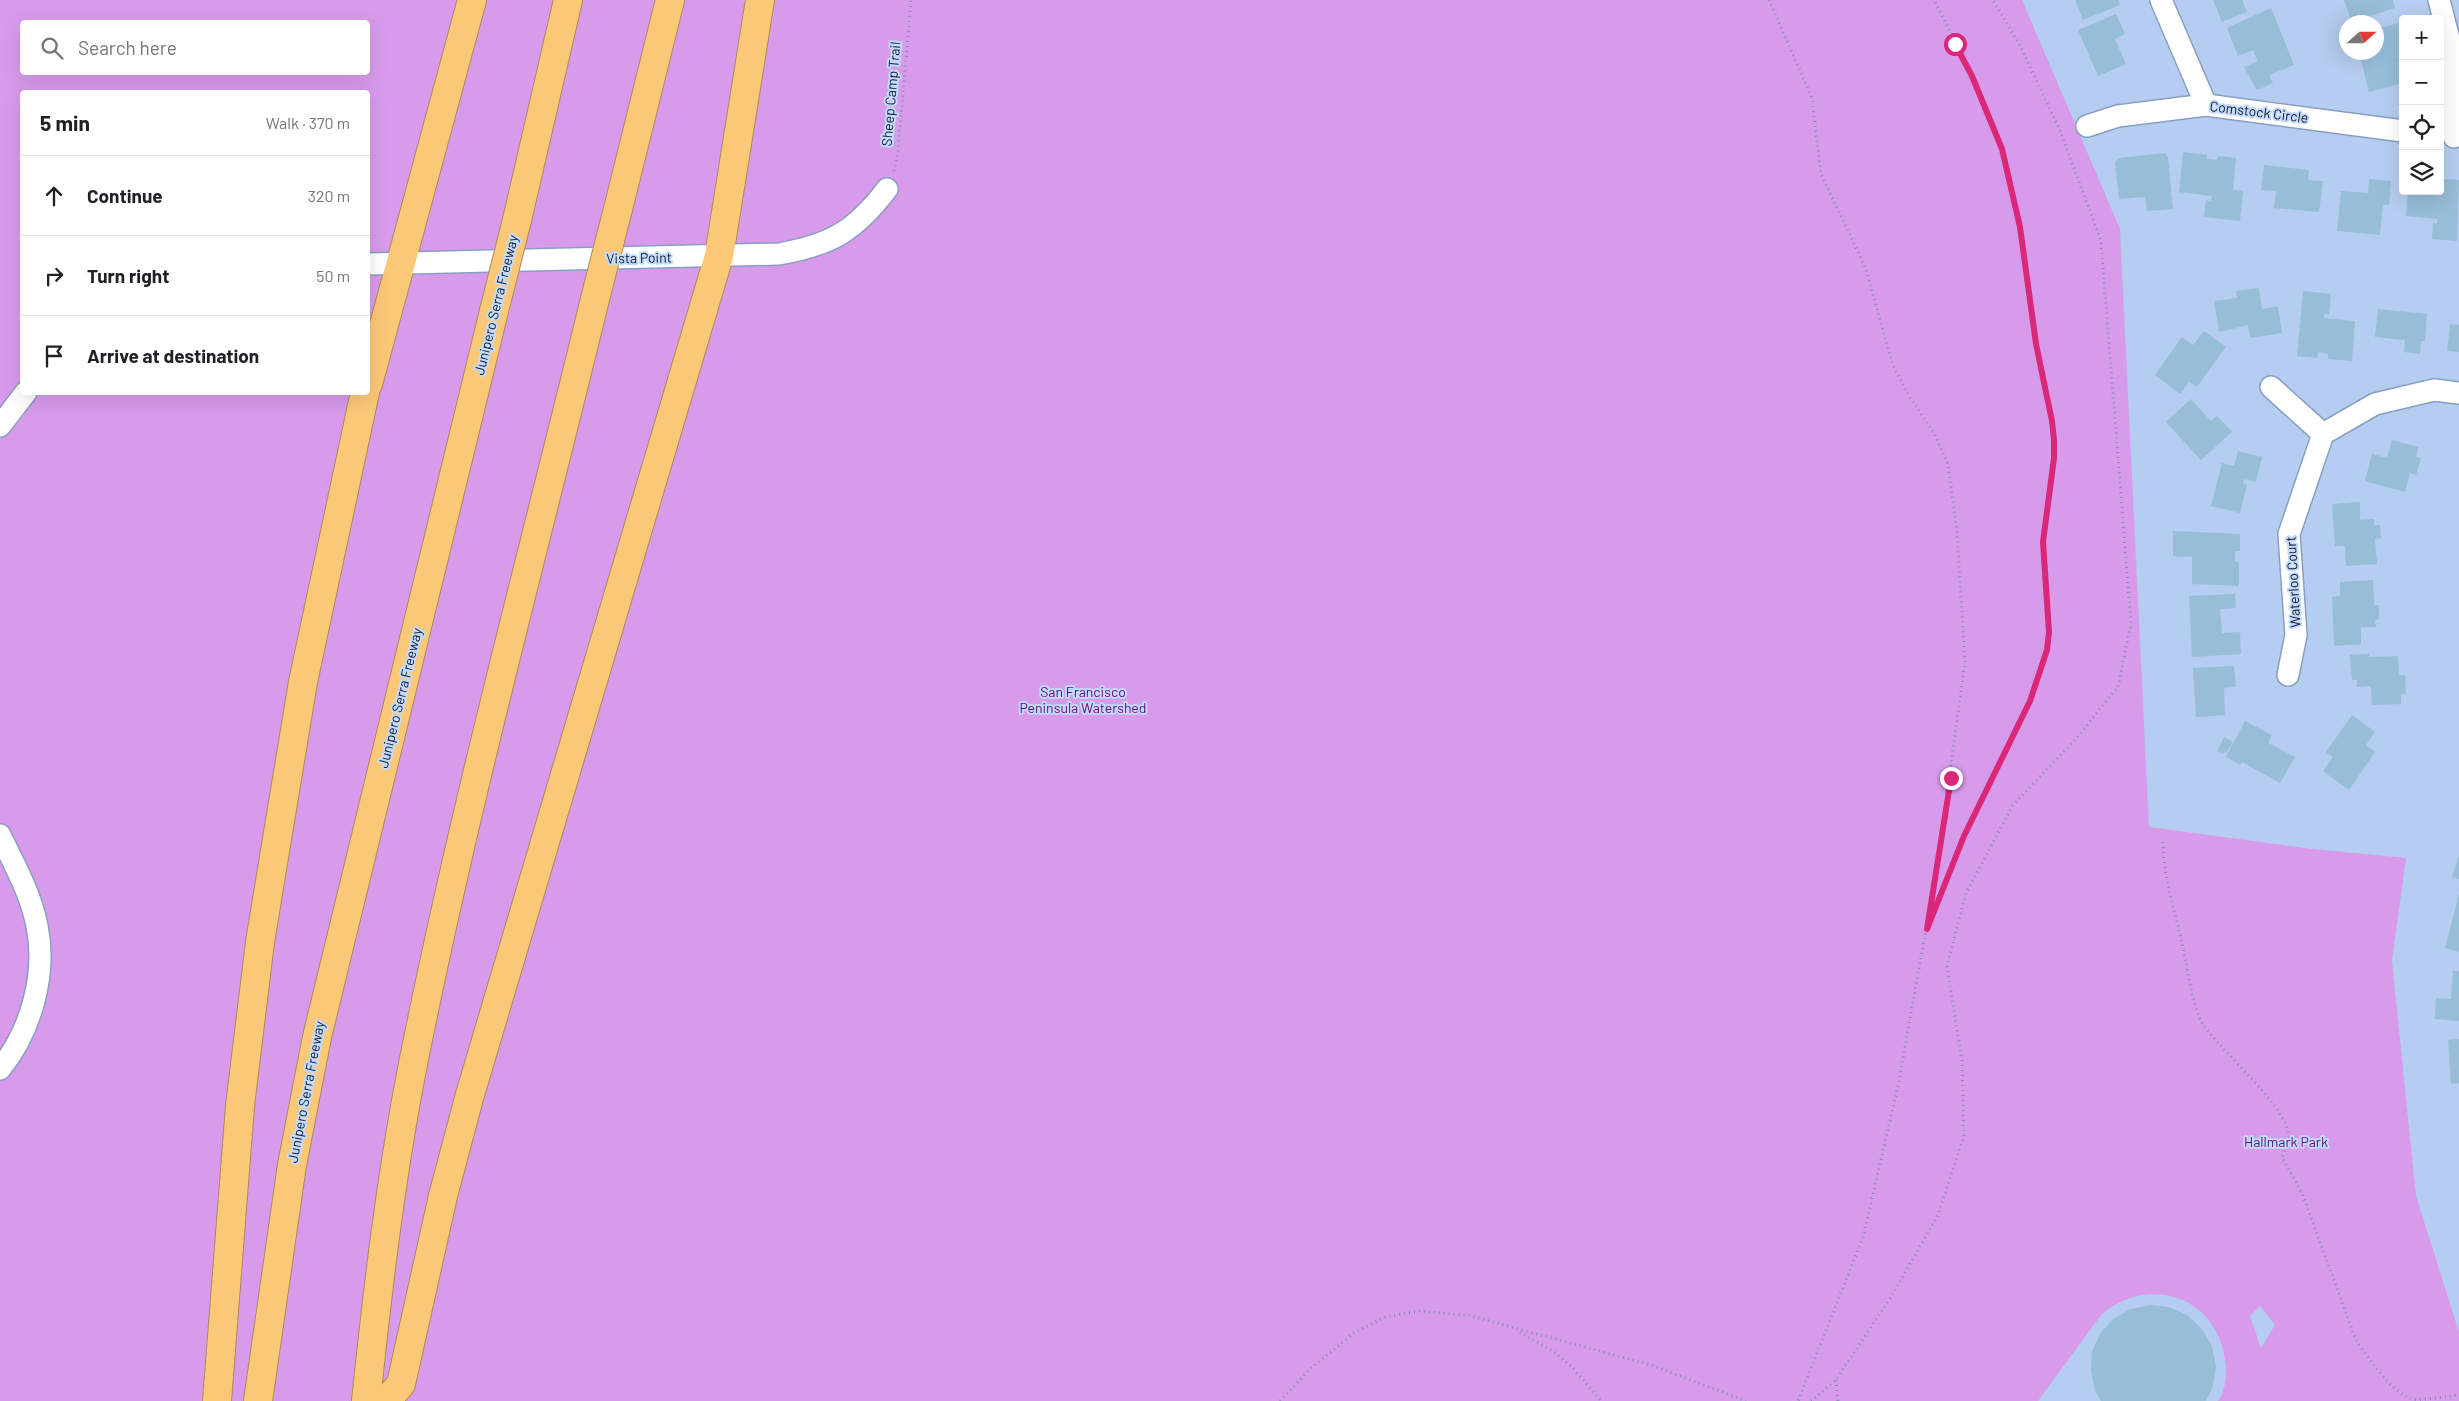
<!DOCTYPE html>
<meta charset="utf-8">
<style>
:root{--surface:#fff;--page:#f6f6f6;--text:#202124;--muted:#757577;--line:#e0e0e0}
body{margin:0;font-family:Barlow,sans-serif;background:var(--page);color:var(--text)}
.controls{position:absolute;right:15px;top:15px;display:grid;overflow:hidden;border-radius:5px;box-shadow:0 5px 20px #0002}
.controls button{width:45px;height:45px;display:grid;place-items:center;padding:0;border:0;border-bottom:1px solid var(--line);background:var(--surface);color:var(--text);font:25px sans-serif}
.compass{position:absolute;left:2339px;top:15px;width:45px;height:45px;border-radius:50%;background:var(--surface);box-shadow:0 5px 20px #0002;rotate:69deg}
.stop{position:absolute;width:15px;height:15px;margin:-11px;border:4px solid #db2777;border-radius:50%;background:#fff}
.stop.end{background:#db2777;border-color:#fff;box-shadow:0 1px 5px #0008}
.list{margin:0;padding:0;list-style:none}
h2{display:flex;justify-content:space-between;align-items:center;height:65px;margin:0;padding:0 20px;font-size:21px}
h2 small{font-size:16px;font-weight:400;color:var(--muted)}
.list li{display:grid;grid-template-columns:32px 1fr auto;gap:15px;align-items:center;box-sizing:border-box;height:80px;padding:0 20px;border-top:1px solid var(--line)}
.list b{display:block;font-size:19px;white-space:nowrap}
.list em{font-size:16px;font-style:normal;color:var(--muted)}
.icon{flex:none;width:28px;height:28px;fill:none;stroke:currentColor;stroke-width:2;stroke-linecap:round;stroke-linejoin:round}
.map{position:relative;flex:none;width:2459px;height:1401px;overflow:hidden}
.search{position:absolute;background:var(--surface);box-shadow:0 5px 20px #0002;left:20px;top:20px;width:350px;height:55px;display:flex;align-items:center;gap:12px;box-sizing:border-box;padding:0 18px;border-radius:5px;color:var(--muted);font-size:19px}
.panel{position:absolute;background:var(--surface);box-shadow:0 5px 20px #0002;left:20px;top:90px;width:350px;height:305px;border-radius:5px}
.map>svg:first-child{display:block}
</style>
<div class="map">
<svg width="2459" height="1401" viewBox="0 0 2459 1401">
<rect width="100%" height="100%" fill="#b5cdf0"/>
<path fill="#d89bec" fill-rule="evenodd" d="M0 0H2022L2120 229 2149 827 2313 849 2406 858 2392 961 2416 1196 2459 1332V1401H2218C2226 1390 2227 1373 2225 1360 2217 1296 2148 1274 2101 1315L2038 1401H0ZM22 22H368V72H22ZM22 92H368V392H22ZM2260 1306 2275 1325 2261 1348 2250 1316Z"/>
<g fill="#97bdd7">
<polygon points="2075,0 2118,0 2120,5 2083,20"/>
<polygon points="2213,0 2242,0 2247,12 2222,22"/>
<polygon points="2344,0 2393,0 2395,8 2352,22"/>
<polygon points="2271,8 2294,65 2269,75 2273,83 2257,90 2244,67 2258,61 2253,50 2238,56 2227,28"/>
<polygon points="2116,14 2125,34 2115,39 2126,64 2098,76 2078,30"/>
<polygon points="2402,22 2403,46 2399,47 2403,60 2403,83 2369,92 2359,52 2376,52 2376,29"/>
<polygon points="2183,152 2207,155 2207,159 2217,160 2218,156 2236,158 2233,190 2243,191 2240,221 2204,217 2206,200 2211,201 2212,196 2179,192"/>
<polygon points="2165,153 2168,157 2173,209 2147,211 2145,197 2119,199 2115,162 2119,158"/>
<polygon points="2264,165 2309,170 2308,180 2323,181 2319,212 2274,208 2276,191 2261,190"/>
<polygon points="2369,179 2391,181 2389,205 2383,205 2380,235 2337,231 2341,191 2368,193"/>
<polygon points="2443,179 2459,180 2457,241 2432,239 2433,223 2437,224 2437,219 2406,216 2408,191 2440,191 2440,182 2443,183"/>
<polygon points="2259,288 2262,309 2278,306 2282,333 2250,338 2248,325 2219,332 2214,301 2237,298 2236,291"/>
<polygon points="2303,291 2331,294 2329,314 2324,314 2324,318 2355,321 2352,361 2328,359 2328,354 2318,352 2317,358 2297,356"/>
<polygon points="2378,309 2427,314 2425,341 2421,341 2420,354 2404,352 2405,340 2375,337"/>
<polygon points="2450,324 2459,325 2459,352 2447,351"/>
<polygon points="2204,331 2226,347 2197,387 2189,382 2180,394 2155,375 2182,337 2193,345"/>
<polygon points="2191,399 2211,421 2217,416 2232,432 2201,460 2166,422"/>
<polygon points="2392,440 2418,447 2416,457 2421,458 2416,475 2410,473 2405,492 2365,481 2372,454 2387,458"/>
<polygon points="2238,451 2262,457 2256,482 2244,479 2243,483 2247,485 2240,513 2211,506 2222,463 2234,466"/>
<polygon points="2360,502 2360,520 2374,519 2374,525 2380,525 2381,538 2375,539 2377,564 2346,566 2345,546 2335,546 2332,504"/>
<polygon points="2173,531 2240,534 2240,551 2235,551 2235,561 2239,562 2239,586 2192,584 2192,557 2173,556"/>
<polygon points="2373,580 2374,605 2379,605 2379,619 2375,620 2376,627 2361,627 2361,644 2334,646 2332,597 2340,596 2340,582"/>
<polygon points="2235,594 2236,608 2220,609 2222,633 2240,632 2241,654 2192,657 2189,596"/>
<polygon points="2369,654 2369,657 2398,656 2399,675 2405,675 2406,694 2401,694 2401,704 2372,705 2371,686 2357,687 2357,680 2352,680 2350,655"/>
<polygon points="2234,666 2236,687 2224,688 2225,715 2196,717 2193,668"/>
<polygon points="2352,715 2375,732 2366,745 2375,752 2349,790 2323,771 2333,757 2326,752"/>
<polygon points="2245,721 2272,735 2268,743 2295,757 2280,783 2242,762 2240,765 2226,757"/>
<polygon points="2224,737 2233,742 2226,753 2224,751 2223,754 2217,751"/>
<polygon points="2459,856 2459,879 2452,877"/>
<polygon points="2459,894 2459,952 2445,948"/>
<polygon points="2453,971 2459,971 2459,1021 2435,1019 2436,998 2451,999"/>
<polygon points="2459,1039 2459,1083 2451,1084 2448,1040"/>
<polygon points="2150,1305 2169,1307 2187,1315 2202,1329 2212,1346 2216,1367 2212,1389 2206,1401 2101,1401 2095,1391 2091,1371 2092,1352 2100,1334 2113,1319 2131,1309"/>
</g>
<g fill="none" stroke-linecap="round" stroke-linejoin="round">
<g stroke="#899fc1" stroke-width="24">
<g id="minor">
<polyline points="2161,0 2206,105"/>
<polyline points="2439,0 2450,43 2454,137"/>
<polyline points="2087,126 2118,116 2206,105 2403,131"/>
<path d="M368 264 779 254C831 245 855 231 887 189"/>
<polyline points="2271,387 2323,434 2375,404 2434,390 2459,393"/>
<polyline points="0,426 26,392"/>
<polyline points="2288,675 2296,635 2289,534 2323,434"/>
<path d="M0 835C14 864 31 894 37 926 47 974 31 1031 0 1069"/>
</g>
</g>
<g stroke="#a98b5b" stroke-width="30">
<g id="motorway">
<polyline points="618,209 670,0"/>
<polyline points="517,220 568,0"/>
<polyline points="368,384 472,0"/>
<polyline points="217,1401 240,1106 260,942 303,682 365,392"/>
<polyline points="258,1401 292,1165 317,1037 494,311"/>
<path d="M366 1401C378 1285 392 1168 415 1054 466 800 534 550 595 299"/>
<polyline points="386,1401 401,1384 443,1196 469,1098 719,256 760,0"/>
</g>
</g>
<g stroke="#7e91ad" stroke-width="3" stroke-dasharray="1 4" stroke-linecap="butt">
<polyline points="1769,0 1812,98 1821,174 1866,269 1892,363 1909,396 1934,433 1948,464 1957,532 1965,663 1936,873 1898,1086 1863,1237 1798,1401"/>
<polyline points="894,171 898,152 911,0"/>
<path d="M2163 842C2164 880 2173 902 2181 939 2187 962 2191 1004 2203 1024 2220 1051 2291 1109 2289 1139 2288 1145 2284 1151 2282 1157L2302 1193 2356 1340C2368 1358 2391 1392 2412 1399 2418 1401 2450 1396 2459 1395"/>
<polyline points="1929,923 1964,836 2030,701 2047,650 2049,632 2043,543 2055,440 2036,344 2020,227 2002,149 1973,76 1934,0"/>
<polyline points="1520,1332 1554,1352 1573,1368 1601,1401"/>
<polyline points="1836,1380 1838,1401"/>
<polyline points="1280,1401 1310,1369 1355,1332 1385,1317 1419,1311 1471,1316 1651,1365 1746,1401"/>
<polyline points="1811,1401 1836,1380 1891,1297 1938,1215 1964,1136 1962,1061 1947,966 1966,893 2013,805 2076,739 2118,687 2131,623 2101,241 2059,128 2019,44 1993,0"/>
</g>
<use href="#minor" stroke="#fff" stroke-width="21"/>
<use href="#motorway" stroke="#fbc877" stroke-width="28"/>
<g stroke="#a98b5b" stroke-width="30" stroke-linecap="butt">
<g id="motorway-bridge">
<polyline points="595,299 618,209"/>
<polyline points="494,311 517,220"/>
</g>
</g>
<use href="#motorway-bridge" stroke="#fbc877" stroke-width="28"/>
</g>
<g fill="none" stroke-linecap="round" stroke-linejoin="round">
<polyline stroke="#db2777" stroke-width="6" points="1951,778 1927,929 1964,836 2030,701 2047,650 2049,632 2043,542 2054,458 2054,440 2052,421 2036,344 2020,227 2002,149 1972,76 1955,44"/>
</g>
<g text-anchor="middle" stroke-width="4" stroke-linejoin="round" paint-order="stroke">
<g font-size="14" fill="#121a27" stroke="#c1dafd">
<text transform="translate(891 94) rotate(-85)" y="5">Sheep Camp Trail</text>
<text transform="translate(2259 112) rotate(7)" y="5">Comstock Circle</text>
<text transform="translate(639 258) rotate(-1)" y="5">Vista Point</text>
<text transform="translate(496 305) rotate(-76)" y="5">Junipero Serra Freeway</text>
<text transform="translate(2293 582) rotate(-93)" y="5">Waterloo Court</text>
<text transform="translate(400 698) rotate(-76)" y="5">Junipero Serra Freeway</text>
<text transform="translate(306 1092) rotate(-79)" y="5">Junipero Serra Freeway</text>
</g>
<g font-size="14" fill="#690c80" stroke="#c1dafd">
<text x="1083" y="697">San Francisco<tspan x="1083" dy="16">Peninsula Watershed</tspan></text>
<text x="2286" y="1147">Hallmark Park</text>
</g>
</g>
</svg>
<div class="controls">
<button>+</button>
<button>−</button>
<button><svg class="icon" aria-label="locate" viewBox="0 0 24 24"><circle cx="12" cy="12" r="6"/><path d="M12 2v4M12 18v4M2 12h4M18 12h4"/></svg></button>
<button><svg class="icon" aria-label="layers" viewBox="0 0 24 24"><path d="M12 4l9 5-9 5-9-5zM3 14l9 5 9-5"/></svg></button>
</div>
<svg class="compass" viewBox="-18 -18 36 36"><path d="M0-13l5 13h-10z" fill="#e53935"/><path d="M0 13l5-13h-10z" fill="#757577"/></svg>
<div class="stop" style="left:1955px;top:44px"></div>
<div class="stop end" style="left:1951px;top:778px"></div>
<div class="search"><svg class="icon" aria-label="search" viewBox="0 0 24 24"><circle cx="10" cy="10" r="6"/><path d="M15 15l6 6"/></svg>Search here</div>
<section class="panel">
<h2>5 min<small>Walk · 370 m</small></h2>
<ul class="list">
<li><svg class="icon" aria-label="ahead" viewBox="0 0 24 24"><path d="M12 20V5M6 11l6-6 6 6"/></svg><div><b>Continue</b></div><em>320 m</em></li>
<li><svg class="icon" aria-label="right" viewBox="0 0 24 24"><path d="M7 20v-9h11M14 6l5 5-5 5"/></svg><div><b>Turn right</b></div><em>50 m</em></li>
<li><svg class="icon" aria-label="arrive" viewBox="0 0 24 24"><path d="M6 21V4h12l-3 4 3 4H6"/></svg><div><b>Arrive at destination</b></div></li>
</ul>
</section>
</div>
